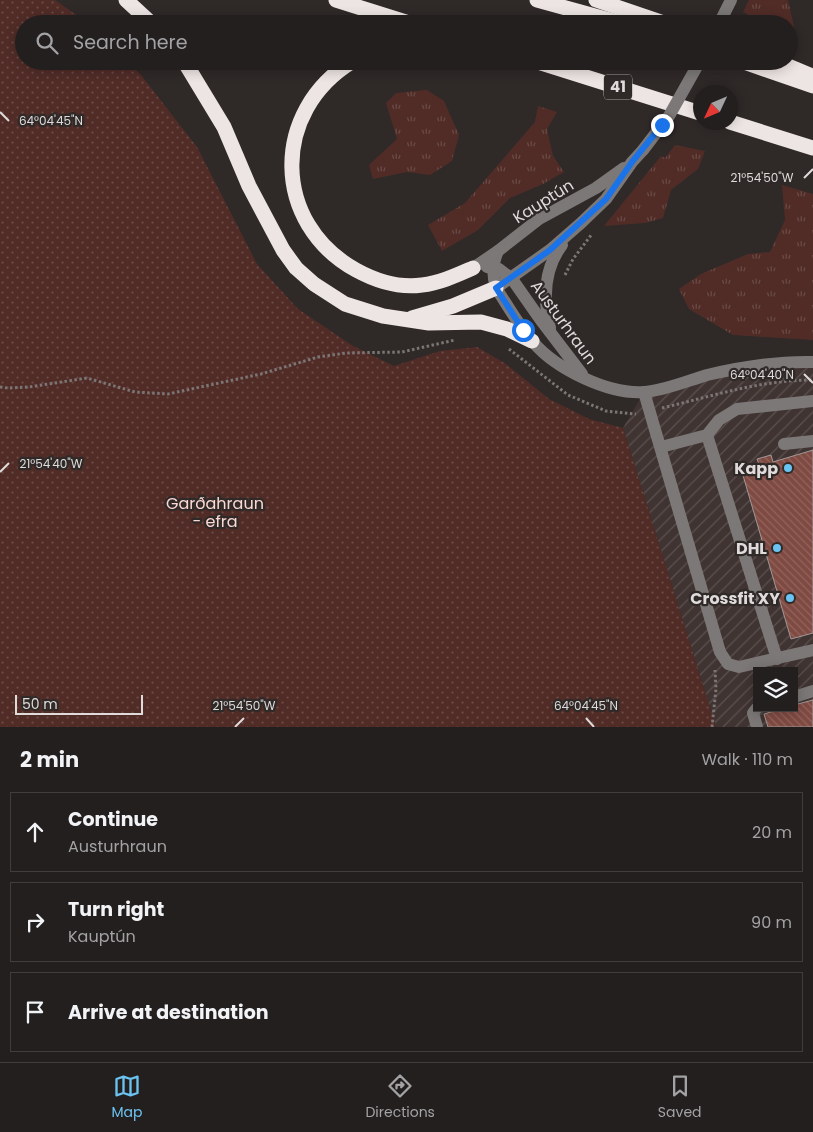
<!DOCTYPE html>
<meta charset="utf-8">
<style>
:root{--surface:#231f1e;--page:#2b2727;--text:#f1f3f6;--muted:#a3a2a4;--line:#403d3c;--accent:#6bc3f2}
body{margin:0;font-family:Poppins,sans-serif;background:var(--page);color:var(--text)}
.controls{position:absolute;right:15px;bottom:15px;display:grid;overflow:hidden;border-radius:0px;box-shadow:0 2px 12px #0003}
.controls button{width:45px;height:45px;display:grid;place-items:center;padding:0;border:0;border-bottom:1px solid var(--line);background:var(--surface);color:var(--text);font:25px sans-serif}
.compass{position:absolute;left:693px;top:85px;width:45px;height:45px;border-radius:50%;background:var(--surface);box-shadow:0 2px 12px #0003;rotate:226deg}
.scale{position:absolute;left:15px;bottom:12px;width:128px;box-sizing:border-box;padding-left:5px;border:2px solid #dfdbdb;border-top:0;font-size:14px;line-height:18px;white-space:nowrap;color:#dfdbdb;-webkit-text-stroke:4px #2f2928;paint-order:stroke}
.stop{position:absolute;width:15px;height:15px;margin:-11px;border:4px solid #1a73e8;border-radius:50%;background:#fff}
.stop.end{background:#1a73e8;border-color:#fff;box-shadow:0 1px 5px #0008}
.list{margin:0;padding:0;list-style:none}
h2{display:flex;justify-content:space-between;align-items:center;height:65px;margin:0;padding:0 20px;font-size:21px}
h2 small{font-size:16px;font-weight:400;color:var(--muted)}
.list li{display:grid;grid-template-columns:32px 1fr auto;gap:15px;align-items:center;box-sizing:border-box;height:80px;margin:0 10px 10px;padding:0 10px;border:1px solid var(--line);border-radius:0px}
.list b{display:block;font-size:19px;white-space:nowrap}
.list p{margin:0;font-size:16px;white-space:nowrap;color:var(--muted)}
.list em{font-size:16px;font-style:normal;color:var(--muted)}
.icon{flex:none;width:28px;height:28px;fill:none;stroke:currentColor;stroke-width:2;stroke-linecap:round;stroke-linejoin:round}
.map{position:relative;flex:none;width:813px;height:727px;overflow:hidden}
.search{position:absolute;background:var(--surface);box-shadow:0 2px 12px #0003;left:15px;right:15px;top:15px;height:55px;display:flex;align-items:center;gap:12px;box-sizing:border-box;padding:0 18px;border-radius:28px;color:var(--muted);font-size:19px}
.sheet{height:335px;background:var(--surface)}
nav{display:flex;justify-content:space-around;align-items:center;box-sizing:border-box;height:70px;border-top:1px solid var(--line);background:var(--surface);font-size:14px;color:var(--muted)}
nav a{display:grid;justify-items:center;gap:2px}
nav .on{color:var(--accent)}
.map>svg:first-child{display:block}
</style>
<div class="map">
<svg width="813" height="727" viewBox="0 0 813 727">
<defs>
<pattern id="industrial-furrows" width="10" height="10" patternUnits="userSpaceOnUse" patternTransform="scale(1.25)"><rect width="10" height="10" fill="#403432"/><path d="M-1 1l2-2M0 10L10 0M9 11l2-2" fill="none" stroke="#5b514f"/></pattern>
<pattern id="grass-tufts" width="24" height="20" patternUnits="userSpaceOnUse" patternTransform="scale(1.25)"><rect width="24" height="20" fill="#512c27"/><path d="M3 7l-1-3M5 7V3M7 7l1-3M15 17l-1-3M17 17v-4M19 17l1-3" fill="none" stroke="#6a4a46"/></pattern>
<pattern id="park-dots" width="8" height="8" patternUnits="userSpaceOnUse" patternTransform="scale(1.25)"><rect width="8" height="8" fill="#512c27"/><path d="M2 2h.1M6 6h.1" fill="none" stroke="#6a4a46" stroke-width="1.8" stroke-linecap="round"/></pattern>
<pattern id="building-back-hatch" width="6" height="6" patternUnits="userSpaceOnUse" patternTransform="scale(1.25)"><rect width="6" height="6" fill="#7f4a42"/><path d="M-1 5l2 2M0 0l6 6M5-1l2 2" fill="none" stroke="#91645d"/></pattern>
</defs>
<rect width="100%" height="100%" fill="#2f2928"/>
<path fill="url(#industrial-furrows)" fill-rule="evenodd" d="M813 367V727H716L623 428 647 387 758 368ZM757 671H794V708H757Z"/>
<g fill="url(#grass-tufts)">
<polygon points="749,0 788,0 797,40 789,36 789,24 765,24 743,12"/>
<polygon points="427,90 444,101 459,135 452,161 430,175 407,172 373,179 369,165 397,139 386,103 396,93"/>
<polygon points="538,106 557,112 547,129 553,156 564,172 543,184 510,198 478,230 442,251 428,225 465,203 535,122"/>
<polygon points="675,145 705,151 698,169 671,190 663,218 645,223 604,226 661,156 665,158"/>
<polygon points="782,185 813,194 813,340 733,335 689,309 679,289 701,274 748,254 770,252 785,220"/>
</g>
<polygon fill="url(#park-dots)" points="0,0 55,0 89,24 24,24 24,61 127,61 141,75 197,147 257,264 298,309 353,346 394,366 440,351 477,347 506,364 549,399 589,419 623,428 716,727 0,727"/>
<g fill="url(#building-back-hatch)" stroke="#a09998">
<polygon points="813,450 813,633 791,639 742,472 760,467 757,459 771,455 773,462"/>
<polygon points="813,700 813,727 768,727 764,714 784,708 794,708 794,705"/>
</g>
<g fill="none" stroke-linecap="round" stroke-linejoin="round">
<g stroke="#7b7675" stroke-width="3" stroke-dasharray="2.5 2.5" stroke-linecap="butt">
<polyline points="565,275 573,259 592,234"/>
<polyline points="509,349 568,395 606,411 636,414"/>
<polyline points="0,387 8,388 29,387 87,378 135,392 168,394 261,374 318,357 346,353 402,352 455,340"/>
<path d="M662 408C713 396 760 380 813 380"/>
<polyline points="712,727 716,689 715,670"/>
</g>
<g stroke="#7b7877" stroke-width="12">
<polyline points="719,24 731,0"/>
<path d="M498 251C492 264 492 275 496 288 508 306 519 326 533 342 556 369 609 395 645 392 666 390 687 381 707 375 741 367 778 361 813 362"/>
<polyline points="487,267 499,269 512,279 540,319 582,374"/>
<polyline points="473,268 498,251 539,219 596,188 624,168"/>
<polyline points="496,288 550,250 581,223 606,199 632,162 643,150"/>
<path d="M550 328C543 299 543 270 562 245"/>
<polyline points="644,392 720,652 728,664 739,667 813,650"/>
<polyline points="707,435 777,659"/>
<polyline points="784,444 813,441"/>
<polyline points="661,447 707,435 719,420 737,409 813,401"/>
<polyline points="794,697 813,691"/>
<polyline points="757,708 753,713 757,727"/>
</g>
<g stroke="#ede5e4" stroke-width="15">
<polyline points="126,0 152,24"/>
<polyline points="336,0 412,24"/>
<polyline points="537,0 624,24"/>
<polyline points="596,0 667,24"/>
<polyline points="184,61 224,127 249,186 283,250 296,268 314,284 345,304 383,316 429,323 481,322 507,329 532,341"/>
<path d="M353 61C270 111 272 224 356 270 376 281 400 288 422 285 440 283 457 275 473 268"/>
<polyline points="535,61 700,113"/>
<polyline points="741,61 813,86"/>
<polyline points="776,61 812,76"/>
<polyline points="730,122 813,148"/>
<polyline points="412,318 453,306 496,288"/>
</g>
<polyline stroke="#7b7877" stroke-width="12" points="643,150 669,116 700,61"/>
</g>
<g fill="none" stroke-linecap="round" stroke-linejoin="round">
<polyline stroke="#1a73e8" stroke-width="6" points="523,330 496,288 550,250 606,199 632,162 662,125"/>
</g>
<path fill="none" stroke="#dfdbdb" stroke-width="2" d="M0 112 9 121M804 178 813 169M804 374 813 383M0 472 9 463M586 718 594 727M235 727 244 718"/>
<g fill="#6bc3f2" stroke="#2f2928" stroke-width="2">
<circle cx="788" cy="468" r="5"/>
<circle cx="777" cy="548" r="5"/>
<circle cx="790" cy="598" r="5"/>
</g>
<g text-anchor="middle" stroke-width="4.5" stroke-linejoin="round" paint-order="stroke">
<rect fill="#2f2928" stroke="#aaa6a5" stroke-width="1" x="604" y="74.5" width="28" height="25" rx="4"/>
<g font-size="15" font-weight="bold" fill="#dfdbdb">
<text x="618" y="92">41</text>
</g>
<g font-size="16" fill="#dfdbdb" stroke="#2f2928">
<text transform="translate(543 201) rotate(-32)" y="6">Kauptún</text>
<text transform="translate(564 322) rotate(54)" y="6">Austurhraun</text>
</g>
<g font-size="16" font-weight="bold" fill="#dfdbdb" stroke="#2f2928" text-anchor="end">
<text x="778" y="474">Kapp</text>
<text x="767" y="554">DHL</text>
<text x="780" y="604">Crossfit XY</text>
</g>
<g font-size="16" fill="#fcd8d2" stroke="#2f2928">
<text x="215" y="509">Garðahraun<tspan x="215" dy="18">- efra</tspan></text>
</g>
</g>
<g font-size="12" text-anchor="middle" fill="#dfdbdb" stroke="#2f2928" stroke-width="4.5" stroke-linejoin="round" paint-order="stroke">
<text x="51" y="125">64°04'45"N</text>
<text x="762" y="182">21°54'50"W</text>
<text x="762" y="379">64°04'40"N</text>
<text x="51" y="468">21°54'40"W</text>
<text x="586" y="710">64°04'45"N</text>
<text x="244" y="710">21°54'50"W</text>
</g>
</svg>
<div class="controls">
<button><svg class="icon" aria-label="layers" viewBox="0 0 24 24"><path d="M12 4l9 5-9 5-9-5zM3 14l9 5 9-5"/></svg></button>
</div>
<svg class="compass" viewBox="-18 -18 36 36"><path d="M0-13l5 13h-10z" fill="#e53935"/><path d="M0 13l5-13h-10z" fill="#a3a2a4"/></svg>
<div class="scale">50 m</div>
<div class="stop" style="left:523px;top:330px"></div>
<div class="stop end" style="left:662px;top:125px"></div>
<div class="search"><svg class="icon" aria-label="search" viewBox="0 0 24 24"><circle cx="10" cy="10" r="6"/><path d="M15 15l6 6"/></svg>Search here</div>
</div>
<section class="sheet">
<h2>2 min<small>Walk · 110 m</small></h2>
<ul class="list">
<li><svg class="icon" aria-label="ahead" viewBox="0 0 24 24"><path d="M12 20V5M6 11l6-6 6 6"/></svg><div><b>Continue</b><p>Austurhraun</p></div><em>20 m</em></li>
<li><svg class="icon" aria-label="right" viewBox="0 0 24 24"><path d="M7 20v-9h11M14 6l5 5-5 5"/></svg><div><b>Turn right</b><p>Kauptún</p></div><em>90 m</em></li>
<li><svg class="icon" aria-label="arrive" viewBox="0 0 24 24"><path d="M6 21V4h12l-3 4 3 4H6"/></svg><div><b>Arrive at destination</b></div></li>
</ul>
</section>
<nav>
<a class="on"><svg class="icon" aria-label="map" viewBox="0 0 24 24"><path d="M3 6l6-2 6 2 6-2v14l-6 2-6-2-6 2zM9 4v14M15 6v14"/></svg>Map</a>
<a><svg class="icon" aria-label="directions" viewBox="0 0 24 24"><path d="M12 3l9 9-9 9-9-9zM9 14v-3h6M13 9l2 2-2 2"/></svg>Directions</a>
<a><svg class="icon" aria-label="saved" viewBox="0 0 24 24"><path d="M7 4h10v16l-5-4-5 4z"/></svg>Saved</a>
</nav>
